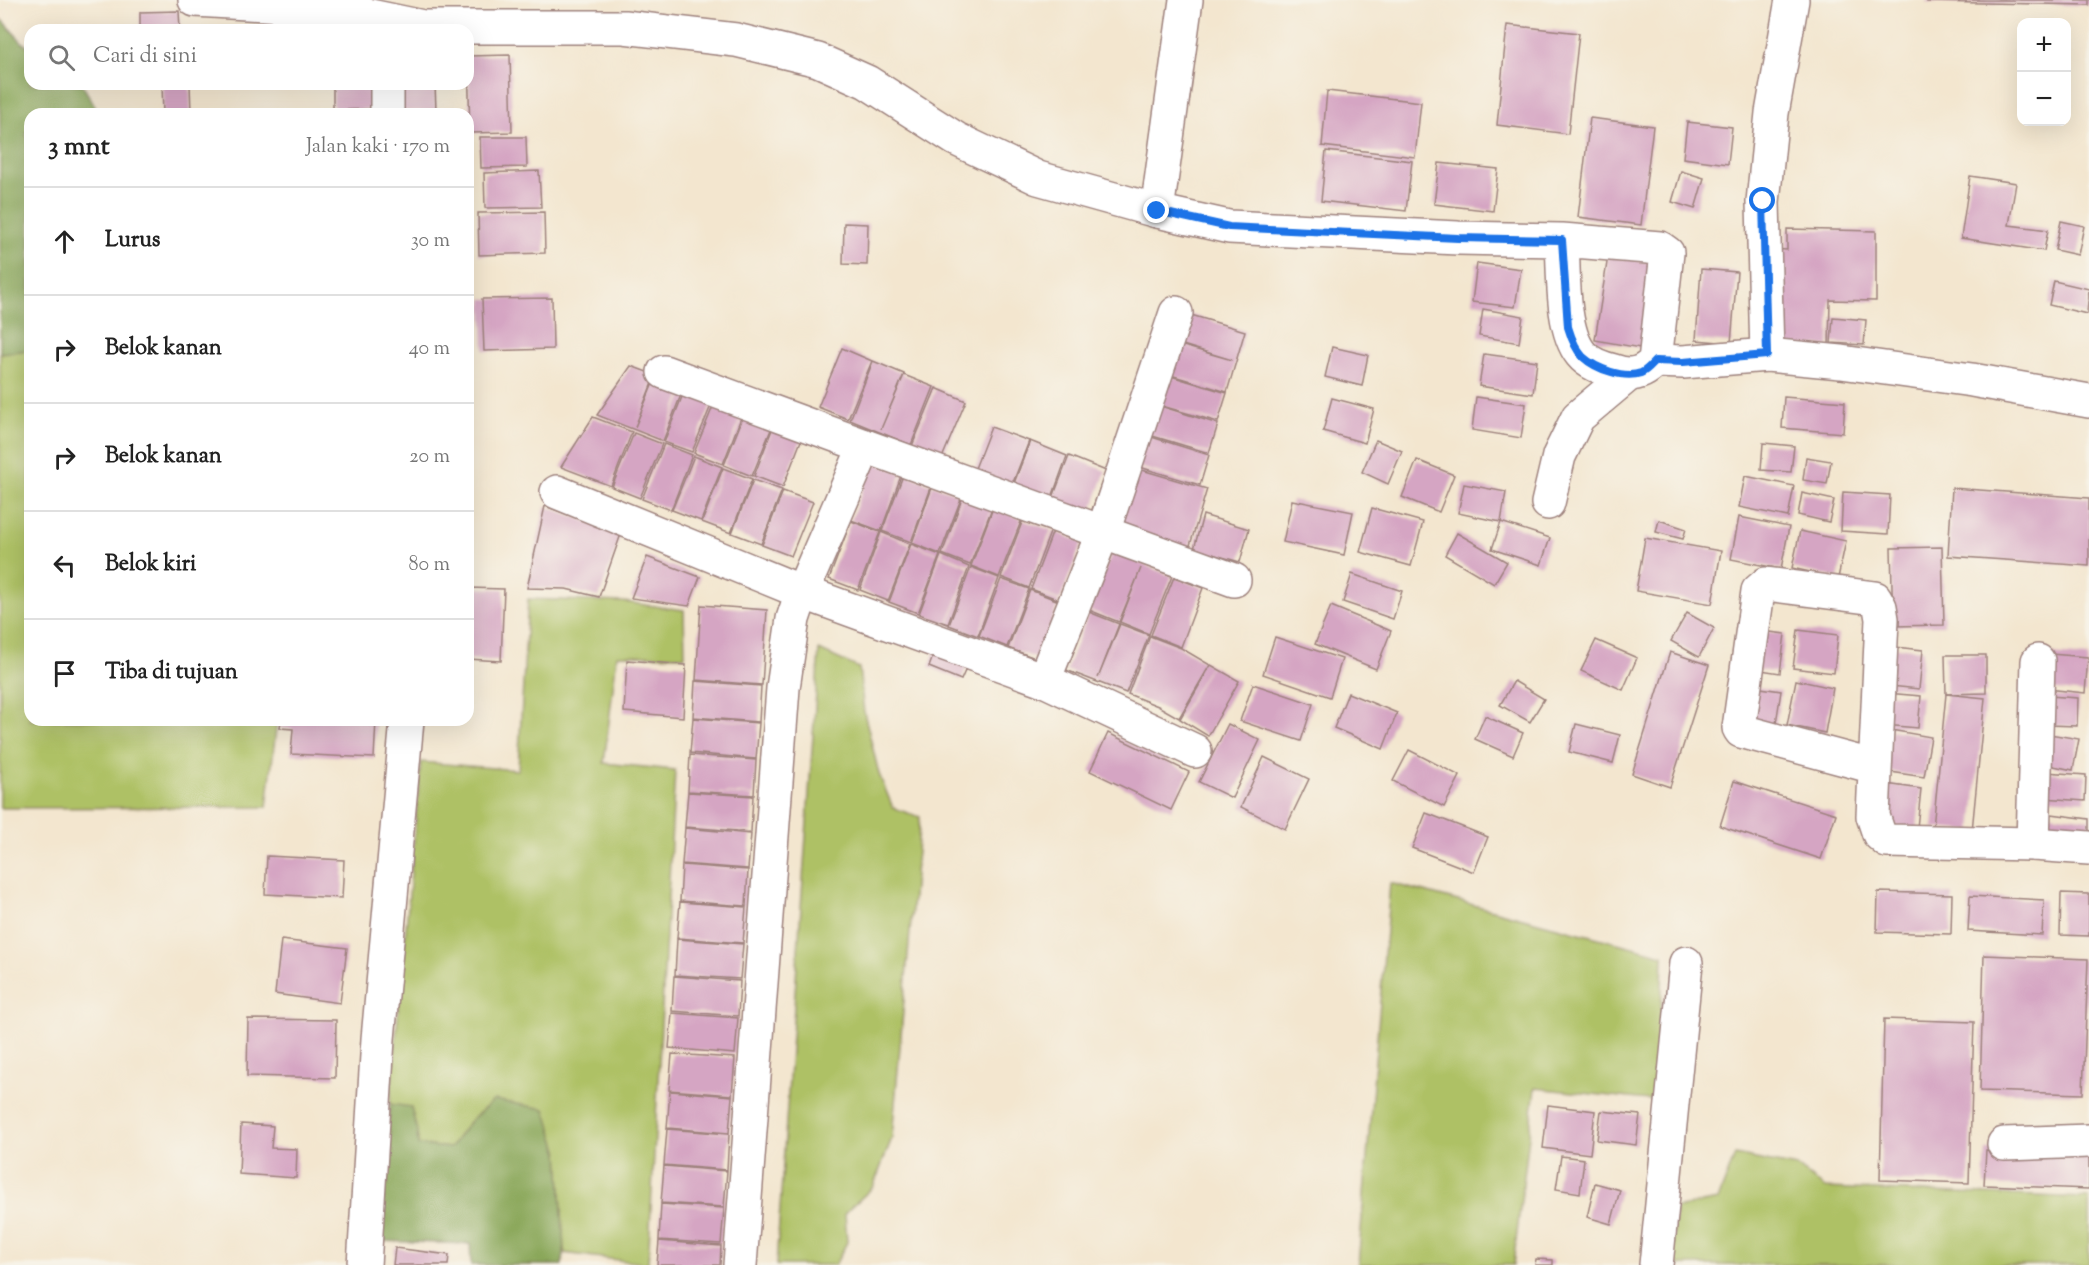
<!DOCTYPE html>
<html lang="id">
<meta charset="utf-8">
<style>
:root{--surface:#fff;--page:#f2f2f2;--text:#222;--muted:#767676;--line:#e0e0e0}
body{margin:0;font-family:"Sorts Mill Goudy",serif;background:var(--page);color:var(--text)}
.controls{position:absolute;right:18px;top:18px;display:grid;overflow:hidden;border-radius:12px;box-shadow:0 6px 24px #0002}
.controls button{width:54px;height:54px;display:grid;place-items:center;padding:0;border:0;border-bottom:2px solid var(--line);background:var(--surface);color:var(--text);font:30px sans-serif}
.stop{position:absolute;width:18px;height:18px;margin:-14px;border:4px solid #1a73e8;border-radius:50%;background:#fff}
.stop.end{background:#1a73e8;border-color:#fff;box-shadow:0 2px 6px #0008}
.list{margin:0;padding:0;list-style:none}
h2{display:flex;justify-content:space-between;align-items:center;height:78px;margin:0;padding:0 24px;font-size:26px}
h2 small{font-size:20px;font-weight:400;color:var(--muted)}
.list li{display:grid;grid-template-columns:39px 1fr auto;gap:18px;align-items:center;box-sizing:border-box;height:108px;padding:0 24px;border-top:2px solid var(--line)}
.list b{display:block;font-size:22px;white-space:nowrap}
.list em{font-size:20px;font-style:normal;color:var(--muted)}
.icon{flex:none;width:33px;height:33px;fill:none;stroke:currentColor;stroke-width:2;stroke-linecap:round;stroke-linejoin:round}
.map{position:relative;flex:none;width:2089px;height:1265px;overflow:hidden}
.search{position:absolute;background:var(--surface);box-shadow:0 6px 24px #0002;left:24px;top:24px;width:450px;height:66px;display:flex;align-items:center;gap:15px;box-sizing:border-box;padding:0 21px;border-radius:18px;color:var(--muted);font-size:22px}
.panel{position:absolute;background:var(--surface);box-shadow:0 6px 24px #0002;left:24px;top:108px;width:450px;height:618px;border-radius:18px}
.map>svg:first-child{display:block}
</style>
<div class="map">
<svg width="2089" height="1265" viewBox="0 0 2089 1265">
<rect width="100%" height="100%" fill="#f7f3e8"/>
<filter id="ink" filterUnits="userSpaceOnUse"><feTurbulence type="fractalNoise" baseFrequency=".0167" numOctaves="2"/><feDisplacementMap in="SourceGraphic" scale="12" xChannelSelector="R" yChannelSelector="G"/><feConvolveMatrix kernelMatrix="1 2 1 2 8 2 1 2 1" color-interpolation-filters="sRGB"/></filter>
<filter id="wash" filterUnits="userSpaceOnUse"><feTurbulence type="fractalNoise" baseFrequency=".008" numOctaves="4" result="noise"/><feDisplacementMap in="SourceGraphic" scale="24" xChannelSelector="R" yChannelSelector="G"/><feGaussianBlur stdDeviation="1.35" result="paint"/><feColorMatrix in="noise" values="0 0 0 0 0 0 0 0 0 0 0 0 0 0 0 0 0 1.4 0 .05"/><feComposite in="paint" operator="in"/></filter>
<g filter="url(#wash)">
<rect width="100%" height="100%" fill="#f3e6cf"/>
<g fill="#aec165" stroke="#7c7048" stroke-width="1.5">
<polygon points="30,350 30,720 277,720 267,807 0,808 0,353"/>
<polygon points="528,599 624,602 684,610 685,656 617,655 604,763 675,770 648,1264 564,1253 559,1153 470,1121 450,1148 418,1145 417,1131 390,1104 421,762 518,770"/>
<polygon points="819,650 859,668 864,712 879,774 893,808 920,817 892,1138 873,1187 845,1213 847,1242 835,1265 776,1265"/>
<polygon points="1390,883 1663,955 1658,1101 1535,1088 1513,1265 1358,1265"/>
<polygon points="1735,1155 1797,1167 1825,1188 2089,1198 2089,1265 1671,1265 1676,1208 1718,1200"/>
</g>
<g fill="#8aa75a" stroke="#6a6342" stroke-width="1.5">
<polygon points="0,18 25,45 30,47 30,84 82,84 95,107 89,114 30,114 30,131 26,133 30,146 30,350 0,353"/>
<polygon points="494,1100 545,1109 559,1153 564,1253 562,1265 471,1265 470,1244 378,1241 390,1104 411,1107 417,1131 418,1145 450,1148 470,1121"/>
</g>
<g id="blocks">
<g fill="#d5a5c3">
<polygon points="1927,0 2089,0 2089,5 1927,2"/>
<polygon points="179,11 180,30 140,30 140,12"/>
<polygon points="1507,25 1579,33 1568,134 1497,125"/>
<polygon points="510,55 512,132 470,133 468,56"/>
<polygon points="162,84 190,84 191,114 163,114"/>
<polygon points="333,84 384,84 384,109 333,110"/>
<polygon points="398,84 435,84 436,111 399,111"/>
<polygon points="1327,91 1421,102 1415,157 1322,146"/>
<polygon points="1590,118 1653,126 1641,225 1578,217"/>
<polygon points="1687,122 1732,127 1728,164 1683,158"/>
<polygon points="480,137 526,137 527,167 481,168"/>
<polygon points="1326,151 1412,161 1406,211 1321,201"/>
<polygon points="1439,163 1498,169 1493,211 1434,204"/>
<polygon points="539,171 541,207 485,208 484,173"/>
<polygon points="1681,171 1704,178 1695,209 1672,202"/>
<polygon points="1970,176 2016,183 2009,225 2048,230 2044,251 1961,238"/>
<polygon points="544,212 545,253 479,255 478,213"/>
<polygon points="2061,221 2084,226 2078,255 2055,250"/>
<polygon points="844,223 868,224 867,265 843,264"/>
<polygon points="1787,229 1876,231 1876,301 1830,300 1829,346 1779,345 1771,249 1787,250"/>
<polygon points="1608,256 1653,263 1640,348 1595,340"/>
<polygon points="1477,263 1521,269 1515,307 1472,302"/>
<polygon points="1701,269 1737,272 1731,343 1696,340"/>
<polygon points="2054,281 2089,289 2087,314 2049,305"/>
<polygon points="552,298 553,349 484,351 482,299"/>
<polygon points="1483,309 1523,316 1519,343 1479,336"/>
<polygon points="1181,312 1245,331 1227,392 1164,373 1173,343 1232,360 1173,342"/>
<polygon points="1833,317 1866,320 1864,345 1831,343"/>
<polygon points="1332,347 1368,355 1362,386 1325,377"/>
<polygon points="842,348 872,361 848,419 818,407"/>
<polygon points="1484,354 1537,361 1533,394 1479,386"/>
<polygon points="873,361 904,374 881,429 904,375 934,387 911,445 850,420"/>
<polygon points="631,366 655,375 635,427 656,376 684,387 663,441 597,415"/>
<polygon points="1164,374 1227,393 1218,422 1155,404"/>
<polygon points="686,387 714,398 692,452 664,442"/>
<polygon points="936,388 966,401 942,458 912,446"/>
<polygon points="1476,397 1526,404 1521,438 1472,430"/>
<polygon points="1784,397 1845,402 1843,433 1782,428"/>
<polygon points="1332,398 1374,409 1365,443 1323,431"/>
<polygon points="716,399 744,410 723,464 694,453"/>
<polygon points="1154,404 1218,424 1209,453 1146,434"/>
<polygon points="746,410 774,422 752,476 724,465"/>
<polygon points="593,417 632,432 611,486 561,467"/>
<polygon points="775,422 804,433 783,487 754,476"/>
<polygon points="991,427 1029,441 1012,485 974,471"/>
<polygon points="634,433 662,444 640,498 612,487"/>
<polygon points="1145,435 1209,455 1200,485 1136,466"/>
<polygon points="1376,440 1402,451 1388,484 1362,472"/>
<polygon points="1030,441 1067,456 1051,500 1013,486"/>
<polygon points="1763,443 1794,446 1791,472 1761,470"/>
<polygon points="664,444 692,455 671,510 642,499"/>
<polygon points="694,456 722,467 701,521 672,510"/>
<polygon points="1069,456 1106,471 1090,515 1052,500"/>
<polygon points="1806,457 1831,461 1827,484 1803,480"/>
<polygon points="1417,460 1454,475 1439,512 1402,497"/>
<polygon points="873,462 902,473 881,531 851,520"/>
<polygon points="723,468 752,479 731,533 702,522"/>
<polygon points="1135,468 1207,489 1188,552 1118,525"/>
<polygon points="904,473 932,485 911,542 882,531"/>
<polygon points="1745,476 1794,486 1788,517 1739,507"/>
<polygon points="753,480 782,490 761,544 732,533"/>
<polygon points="1464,484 1506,492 1501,522 1458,513"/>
<polygon points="933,485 962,496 940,554 912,543"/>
<polygon points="1952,488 2089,498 2089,566 1948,556"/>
<polygon points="783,491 813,502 791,556 762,545"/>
<polygon points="1843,492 1890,495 1888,534 1841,531"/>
<polygon points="1802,493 1834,500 1829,522 1798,515"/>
<polygon points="963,496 992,508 970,565 942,554"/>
<polygon points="1292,500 1353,512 1344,555 1283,542"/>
<polygon points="545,506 621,534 599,597 566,589 527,588"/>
<polygon points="993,508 1022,519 999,577 971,566"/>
<polygon points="1372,508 1423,522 1411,566 1360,552"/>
<polygon points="1203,515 1249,529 1240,562 1194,549"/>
<polygon points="1739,517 1789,527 1781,569 1731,559"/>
<polygon points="1023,520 1051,530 1029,588 1001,577"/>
<polygon points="1659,520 1686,529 1683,539 1656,532"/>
<polygon points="851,521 880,532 858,590 829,579"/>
<polygon points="1501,522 1550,538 1541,565 1492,549"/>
<polygon points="1053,531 1082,542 1060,600 1031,589"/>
<polygon points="1800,531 1846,541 1838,578 1792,568"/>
<polygon points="881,532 910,544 888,601 860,590"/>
<polygon points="1457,533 1507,562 1494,584 1445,555"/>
<polygon points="1645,538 1721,551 1712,604 1636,591"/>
<polygon points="911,544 940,555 918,613 889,602"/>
<polygon points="1942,547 1944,625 1893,626 1891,548"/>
<polygon points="1112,552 1172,576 1149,634 1120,622 1141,568 1119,622 1089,610"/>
<polygon points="941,555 969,567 948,624 919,614"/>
<polygon points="647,557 700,577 689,606 631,598"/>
<polygon points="971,567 999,578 978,636 949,625"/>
<polygon points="1352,574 1402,591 1393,619 1343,602"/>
<polygon points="1174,577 1203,588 1181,647 1151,635"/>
<polygon points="1001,579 1029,589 1007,647 979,636"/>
<polygon points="468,588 504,589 501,661 468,659"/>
<polygon points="1030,590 1059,601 1038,659 1008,648"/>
<polygon points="701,605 767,610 762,685 696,680"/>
<polygon points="1331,606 1391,631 1376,669 1315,644"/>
<polygon points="1089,612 1119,624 1098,678 1120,624 1149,635 1126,693 1066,670"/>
<polygon points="1687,613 1714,628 1699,657 1671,641"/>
<polygon points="1754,630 1785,634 1780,673 1748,668"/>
<polygon points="1798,630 1838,635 1834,673 1793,668"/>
<polygon points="1150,636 1181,648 1210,665 1179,718 1158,706 1128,694"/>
<polygon points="1275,637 1342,659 1330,697 1263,674"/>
<polygon points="1596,640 1637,658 1623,690 1581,671"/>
<polygon points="1885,646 1923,650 1919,689 1881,685"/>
<polygon points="935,651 968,664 961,680 929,667"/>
<polygon points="1670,652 1709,665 1670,787 1632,774"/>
<polygon points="2050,654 2088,657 2085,693 2047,689"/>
<polygon points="1945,655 1986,655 1986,693 1946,694"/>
<polygon points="627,660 686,665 683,717 624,712"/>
<polygon points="1211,665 1239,681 1208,736 1180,719"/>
<polygon points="1796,680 1833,688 1825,733 1787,725"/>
<polygon points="695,681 761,686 759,722 693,717"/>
<polygon points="1514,681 1544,699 1530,722 1500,705"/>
<polygon points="1253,684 1313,704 1301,741 1240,721"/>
<polygon points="1747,686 1781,691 1775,730 1741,724"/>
<polygon points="1348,693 1397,713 1383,749 1334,728"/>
<polygon points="1886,693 1921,696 1918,728 1884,725"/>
<polygon points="1946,694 1985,698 1972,831 1933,828"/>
<polygon points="2049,696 2078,698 2077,726 2048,725"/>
<polygon points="1485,716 1523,733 1513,756 1475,739"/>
<polygon points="693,718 759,723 756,759 690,753"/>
<polygon points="281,720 376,720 374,758 291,754 293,729 280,728"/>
<polygon points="1228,724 1260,740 1232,798 1199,782"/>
<polygon points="1576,724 1620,735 1613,763 1569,752"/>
<polygon points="1891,730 1931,737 1924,777 1884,771"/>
<polygon points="1108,733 1189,772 1171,810 1090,771"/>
<polygon points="2044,733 2079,739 2073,770 2039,763"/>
<polygon points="1409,750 1460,776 1444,807 1393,781"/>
<polygon points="690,755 756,760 754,795 688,791"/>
<polygon points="1264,757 1309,779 1285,829 1241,807"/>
<polygon points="2046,772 2086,775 2085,801 2044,798"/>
<polygon points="1734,781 1836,814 1821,859 1720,826"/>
<polygon points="1886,784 1921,789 1917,828 1882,824"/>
<polygon points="688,792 753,796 751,832 685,827"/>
<polygon points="1426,813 1488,837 1474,872 1412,848"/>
<polygon points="2044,813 2089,819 2089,840 2042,834"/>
<polygon points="685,828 751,834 748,869 682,864"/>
<polygon points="267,856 344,860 342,898 265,894"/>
<polygon points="682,865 748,870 746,906 680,901"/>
<polygon points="1878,892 1952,894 1951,934 1877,932"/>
<polygon points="2061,893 2089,894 2089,936 2060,935"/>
<polygon points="1970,896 2044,900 2042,935 1968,931"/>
<polygon points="680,902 746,907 743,943 677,938"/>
<polygon points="677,939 743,944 740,979 675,975"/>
<polygon points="281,940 347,948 340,1003 275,994"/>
<polygon points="1984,955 2088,959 2083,1094 1980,1091"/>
<polygon points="674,976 740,981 738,1016 672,1011"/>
<polygon points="672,1013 738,1018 735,1054 669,1048"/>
<polygon points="248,1019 336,1020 335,1078 247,1076"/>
<polygon points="1884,1019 1974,1022 1969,1183 1880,1180"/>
<polygon points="672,1054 735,1058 732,1095 669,1090"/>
<polygon points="670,1091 732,1096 729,1133 667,1128"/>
<polygon points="1548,1105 1595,1111 1590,1154 1543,1148"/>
<polygon points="1601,1111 1640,1115 1636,1145 1597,1140"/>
<polygon points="241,1124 273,1126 271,1148 297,1149 296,1178 239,1174"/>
<polygon points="667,1129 729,1134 727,1170 664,1165"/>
<polygon points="1986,1150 2089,1153 2089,1189 1984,1185"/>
<polygon points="1561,1156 1584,1159 1580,1193 1556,1189"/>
<polygon points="664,1166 727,1171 724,1207 661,1203"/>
<polygon points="1595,1183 1620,1190 1611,1224 1587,1217"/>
<polygon points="661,1204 724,1208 721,1244 659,1240"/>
<polygon points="659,1241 721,1246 720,1265 657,1265"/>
<polygon points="395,1248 449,1255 448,1265 393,1265"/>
<polygon points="1536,1259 1553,1260 1553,1265 1535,1265"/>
</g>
</g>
</g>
<g filter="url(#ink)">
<use href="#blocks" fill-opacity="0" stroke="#9e827d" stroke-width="1.5"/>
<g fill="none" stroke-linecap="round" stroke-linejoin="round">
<g stroke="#9e827d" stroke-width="36">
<g id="minor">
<path d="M195 0 332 8 423 27H624L736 40 818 60 867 82 956 139 1038 178 1157 211 1229 227 1458 238 1562 240 1660 248 1667 253 1655 361C1643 374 1631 377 1614 371 1602 368 1589 364 1581 354 1561 329 1564 273 1562 240"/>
<polyline points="387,84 387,114"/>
<polyline points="1157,211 1186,0"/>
<polyline points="1767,355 1763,202 1772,113 1792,0"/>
<polyline points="1655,361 1683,362 1767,355 1841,362 1972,380 2089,401"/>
<polyline points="664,372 865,446"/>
<polyline points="557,492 802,592 1044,680 1195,751"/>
<polyline points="1548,503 1559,456 1578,417 1628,375"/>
<polyline points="1044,680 1103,532 1176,313"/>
<polyline points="1875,767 1741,731 1739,728 1758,591 1766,584 1875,598 1880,607 1882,619 1873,816 1879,834 1887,841 2033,844 2089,848"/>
<polyline points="2033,844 2038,661"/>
<polyline points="2004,1144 2089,1141"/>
<polyline points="364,1265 378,1039 407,720"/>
<polyline points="740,1265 783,688 793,619 802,592 865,446 1234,580"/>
<polyline points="1656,1265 1686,963"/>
</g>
</g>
<use href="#minor" stroke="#fff" stroke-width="33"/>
</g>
</g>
<g fill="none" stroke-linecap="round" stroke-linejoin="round" filter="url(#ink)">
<path stroke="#1a73e8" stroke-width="8" d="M1157 211 1229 227 1458 238 1562 240 1568 327C1571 337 1576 350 1583 357 1596 369 1624 379 1641 373 1647 370 1651 365 1655 361L1683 362 1767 355 1763 201"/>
</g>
</svg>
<div class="controls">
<button>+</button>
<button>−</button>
</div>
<div class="stop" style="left:1763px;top:201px"></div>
<div class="stop end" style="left:1157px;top:211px"></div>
<div class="search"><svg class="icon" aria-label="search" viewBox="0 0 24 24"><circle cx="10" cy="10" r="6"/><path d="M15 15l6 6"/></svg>Cari di sini</div>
<section class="panel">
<h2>3 mnt<small>Jalan kaki · 170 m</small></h2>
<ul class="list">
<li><svg class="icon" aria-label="ahead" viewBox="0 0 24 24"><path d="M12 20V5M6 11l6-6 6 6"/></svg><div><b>Lurus</b></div><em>30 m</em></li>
<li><svg class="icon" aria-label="right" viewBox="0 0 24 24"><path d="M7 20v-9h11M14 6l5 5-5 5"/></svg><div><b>Belok kanan</b></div><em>40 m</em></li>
<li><svg class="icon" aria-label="right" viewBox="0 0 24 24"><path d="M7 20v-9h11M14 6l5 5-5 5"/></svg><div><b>Belok kanan</b></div><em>20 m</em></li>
<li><svg class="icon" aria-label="left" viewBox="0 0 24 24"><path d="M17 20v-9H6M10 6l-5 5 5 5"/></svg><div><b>Belok kiri</b></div><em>80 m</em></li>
<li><svg class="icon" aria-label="arrive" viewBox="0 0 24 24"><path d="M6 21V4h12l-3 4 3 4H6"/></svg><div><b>Tiba di tujuan</b></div></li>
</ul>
</section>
</div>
